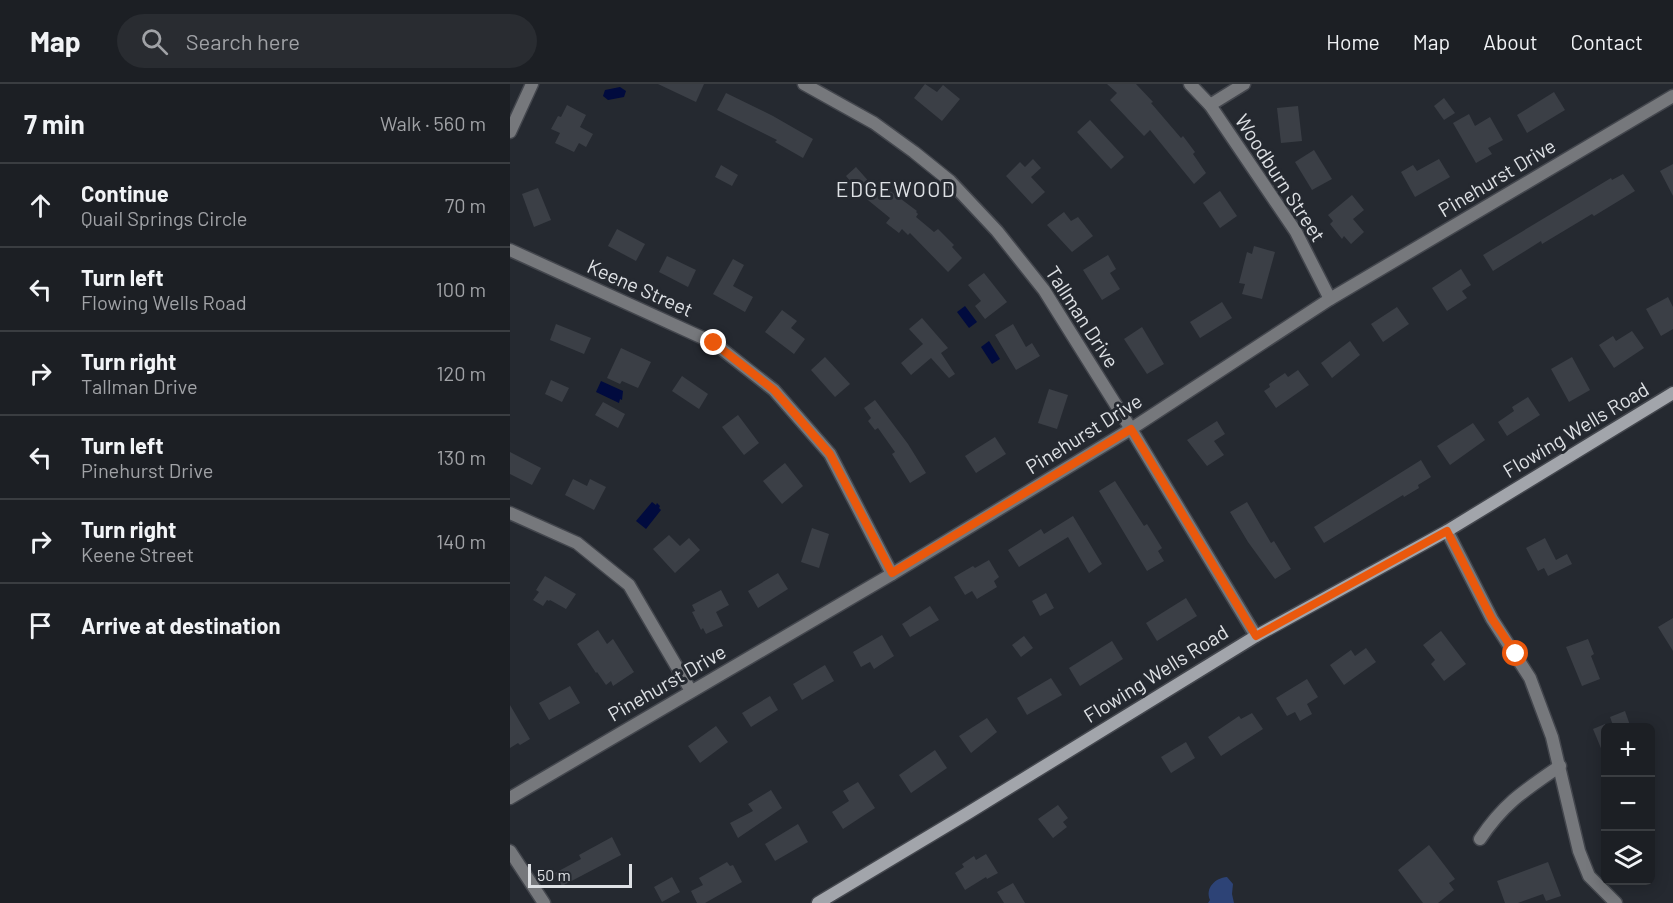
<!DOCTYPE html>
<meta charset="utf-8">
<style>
:root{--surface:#1c1f24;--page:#292c31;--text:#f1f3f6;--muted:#a0a2a6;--line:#3a3d41}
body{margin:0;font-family:Barlow,sans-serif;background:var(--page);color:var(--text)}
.controls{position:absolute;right:18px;bottom:18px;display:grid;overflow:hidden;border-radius:9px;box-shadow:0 3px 15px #0003}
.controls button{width:54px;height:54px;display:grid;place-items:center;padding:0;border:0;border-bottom:2px solid var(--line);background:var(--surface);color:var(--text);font:30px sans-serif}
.scale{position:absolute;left:18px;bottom:15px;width:104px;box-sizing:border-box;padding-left:6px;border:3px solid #dee1e5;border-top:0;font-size:16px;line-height:21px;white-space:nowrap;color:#dee1e5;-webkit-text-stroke:4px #252930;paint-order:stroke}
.stop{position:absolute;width:18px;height:18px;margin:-14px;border:4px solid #ea580c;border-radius:50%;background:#fff}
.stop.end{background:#ea580c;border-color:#fff;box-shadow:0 2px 6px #0008}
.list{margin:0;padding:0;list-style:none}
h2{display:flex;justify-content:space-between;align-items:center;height:78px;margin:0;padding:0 24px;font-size:26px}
h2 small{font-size:20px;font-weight:400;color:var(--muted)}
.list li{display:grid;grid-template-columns:39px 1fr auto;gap:18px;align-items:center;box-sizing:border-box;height:84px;padding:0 24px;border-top:2px solid var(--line)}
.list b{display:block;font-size:22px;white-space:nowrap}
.list p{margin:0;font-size:20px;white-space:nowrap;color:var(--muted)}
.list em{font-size:20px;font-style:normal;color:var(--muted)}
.icon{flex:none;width:33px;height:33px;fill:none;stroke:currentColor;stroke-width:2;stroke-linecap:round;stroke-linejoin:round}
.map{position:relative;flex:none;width:1163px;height:819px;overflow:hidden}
header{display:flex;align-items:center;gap:36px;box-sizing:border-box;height:84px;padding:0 30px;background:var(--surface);border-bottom:2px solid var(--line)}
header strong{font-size:28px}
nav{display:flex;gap:33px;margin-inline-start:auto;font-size:21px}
.search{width:420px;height:54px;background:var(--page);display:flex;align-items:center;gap:15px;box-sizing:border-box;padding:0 21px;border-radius:33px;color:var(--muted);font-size:22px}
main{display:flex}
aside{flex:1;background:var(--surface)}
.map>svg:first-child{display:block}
</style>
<header>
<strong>Map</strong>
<div class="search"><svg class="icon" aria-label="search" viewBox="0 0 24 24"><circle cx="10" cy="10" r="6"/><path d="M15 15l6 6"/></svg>Search here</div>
<nav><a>Home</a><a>Map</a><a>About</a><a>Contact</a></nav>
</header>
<main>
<aside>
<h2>7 min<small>Walk · 560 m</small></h2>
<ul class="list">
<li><svg class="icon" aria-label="ahead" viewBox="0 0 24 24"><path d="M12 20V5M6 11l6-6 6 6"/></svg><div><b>Continue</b><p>Quail Springs Circle</p></div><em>70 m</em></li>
<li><svg class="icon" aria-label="left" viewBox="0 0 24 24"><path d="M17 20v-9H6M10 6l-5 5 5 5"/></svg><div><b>Turn left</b><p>Flowing Wells Road</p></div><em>100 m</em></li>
<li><svg class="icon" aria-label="right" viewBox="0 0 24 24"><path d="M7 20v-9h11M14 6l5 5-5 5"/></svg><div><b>Turn right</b><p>Tallman Drive</p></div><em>120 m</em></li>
<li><svg class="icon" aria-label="left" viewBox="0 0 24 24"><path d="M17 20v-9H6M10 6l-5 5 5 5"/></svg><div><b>Turn left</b><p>Pinehurst Drive</p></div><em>130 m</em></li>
<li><svg class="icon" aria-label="right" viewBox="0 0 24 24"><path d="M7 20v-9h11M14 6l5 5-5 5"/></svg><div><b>Turn right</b><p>Keene Street</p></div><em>140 m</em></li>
<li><svg class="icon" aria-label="arrive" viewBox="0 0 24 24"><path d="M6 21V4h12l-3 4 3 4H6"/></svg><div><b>Arrive at destination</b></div></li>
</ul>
</aside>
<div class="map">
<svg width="1163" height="819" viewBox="0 0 1163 819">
<rect width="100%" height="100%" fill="#252930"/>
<path fill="#2d4376" d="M717 793 723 800 722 810 724 819H698L700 816C695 804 705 794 717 793Z"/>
<g fill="#010b3e">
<polygon points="110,3 116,7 114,13 98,16 93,12 95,6"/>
<polygon points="455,222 467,238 459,244 447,228"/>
<polygon points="479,257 490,275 482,280 471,263"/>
<polygon points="91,297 113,307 112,316 110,315 109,319 86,308"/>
<polygon points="142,418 146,421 147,419 150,422 149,424 151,426 136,445 126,437"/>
</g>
<g fill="#3b3f46">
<polygon points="148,0 194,0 186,18"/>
<polygon points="415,0 427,8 433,1 450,15 432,37 404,14"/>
<polygon points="597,0 626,0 643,18 641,19 671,54 673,52 685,68 683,70 696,89 684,100 640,46 634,52 600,16 607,9"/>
<polygon points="1044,8 1055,26 1017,49 1007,31"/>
<polygon points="216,9 263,32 303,55 293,74 265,58 267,56 207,26"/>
<polygon points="934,14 945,29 934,36 924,22"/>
<polygon points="57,21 76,31 70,43 83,50 76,63 69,59 64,68 45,59 50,49 41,45 48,32 51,33"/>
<polygon points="788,22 792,57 771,59 767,24"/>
<polygon points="959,30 965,42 980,33 993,56 978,64 982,70 966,79 943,39"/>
<polygon points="580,36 614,73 601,85 567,48"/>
<polygon points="804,66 822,95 802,106 785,78"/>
<polygon points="523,75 531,84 521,93 535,108 522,120 496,92 510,78 515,83"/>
<polygon points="929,75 940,93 905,113 891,88 903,81 907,87"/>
<polygon points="1163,80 1163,112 1150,87"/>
<polygon points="211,81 228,91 222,102 205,93"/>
<polygon points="346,83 369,109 375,103 407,127 406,128 408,130 406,133 424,148 428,145 444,161 442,163 452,174 438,188 400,149 398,151 392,145 389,149 376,139 380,134 353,112 336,92"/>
<polygon points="1113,90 1125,107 1084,132 1082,130 1032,160 1031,157 983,187 973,171 1101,94 1102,96"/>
<polygon points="28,104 41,136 24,143 12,110"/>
<polygon points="710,107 727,132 710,144 693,119"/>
<polygon points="842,111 854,126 843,135 854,148 841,160 834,152 832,155 820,140 823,137 818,131"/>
<polygon points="554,128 561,137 568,133 583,152 562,168 537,141"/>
<polygon points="107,145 135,160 126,177 98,162"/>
<polygon points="744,162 765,168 752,215 732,210 735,200 729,199 737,168 742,170"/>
<polygon points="598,171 606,185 600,189 610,205 592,216 573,186"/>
<polygon points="157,172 186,186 178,203 149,188"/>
<polygon points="223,175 234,181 223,202 243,213 235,228 203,210"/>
<polygon points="951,185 961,201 952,207 957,214 937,227 922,204"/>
<polygon points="474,189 497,218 475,235 465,222 471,217 458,201"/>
<polygon points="1158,213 1163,223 1163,245 1151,252 1136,225"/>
<polygon points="712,218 722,234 690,254 680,238"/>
<polygon points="887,223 899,240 873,258 861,240"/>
<polygon points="272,226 287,237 281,244 295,255 284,270 255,248"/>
<polygon points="412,234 438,264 431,269 445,290 439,294 421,274 401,291 391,279 413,260 399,245"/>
<polygon points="46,240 81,254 74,270 40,256"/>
<polygon points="503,240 516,263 522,259 530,272 506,286 485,251"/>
<polygon points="632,243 654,280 637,290 614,255"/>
<polygon points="1122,247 1134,264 1104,284 1089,261 1103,252 1106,257"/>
<polygon points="840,257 850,271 822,294 811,279"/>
<polygon points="111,264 141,278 128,304 112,297 110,300 97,294"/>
<polygon points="315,273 340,300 325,313 301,286"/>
<polygon points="1062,273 1080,306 1059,318 1041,285"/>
<polygon points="788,286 799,301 766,324 754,307 760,303 759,300 775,289 778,293"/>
<polygon points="172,292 198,310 189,325 162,307"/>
<polygon points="41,296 59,304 52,318 35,310"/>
<polygon points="539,305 558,311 547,345 528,339"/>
<polygon points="1018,313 1030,331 997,352 988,338 1004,327 1002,323"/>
<polygon points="365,316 398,360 416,389 400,399 382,370 385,368 368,344 365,346 358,337 361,334 354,324"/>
<polygon points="93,318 115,330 108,344 85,331"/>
<polygon points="228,331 249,359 234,371 212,343"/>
<polygon points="707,337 715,350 704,357 714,371 697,382 677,356"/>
<polygon points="963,339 975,356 940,381 927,362"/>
<polygon points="485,353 496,370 466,389 455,372"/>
<polygon points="0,368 31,384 22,401 0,390"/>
<polygon points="911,376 921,393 908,401 909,404 894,413 893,411 814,459 804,443"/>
<polygon points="275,379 293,402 272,420 253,397"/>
<polygon points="63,395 77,402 80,395 96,403 84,426 55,411"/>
<polygon points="605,397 634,442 637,440 652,464 648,467 654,477 637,487 589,407"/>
<polygon points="737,418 761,459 764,457 781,485 765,495 738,458 720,428"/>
<polygon points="563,432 592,480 579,489 558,453 509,483 498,466 531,445 534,450"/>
<polygon points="302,444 319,450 309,484 291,478"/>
<polygon points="159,451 170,462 179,454 190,466 165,489 143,465"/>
<polygon points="1035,454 1046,476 1057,470 1062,480 1038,492 1034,484 1028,487 1016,464"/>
<polygon points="479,476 489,493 484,497 487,503 467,515 462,507 455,511 444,493 463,482 465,484"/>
<polygon points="268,489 278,505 248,524 238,507"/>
<polygon points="35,492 66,510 56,525 40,516 39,517 37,516 33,522 23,516 29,508 26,506"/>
<polygon points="211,506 219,521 206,528 213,542 196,550 193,544 191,546 182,528 185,527 182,521"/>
<polygon points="536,509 544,524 530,532 522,517"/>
<polygon points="676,514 687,532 647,557 636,539"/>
<polygon points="420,522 429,536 400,553 392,540"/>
<polygon points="1163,534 1163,567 1148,543"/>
<polygon points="88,546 97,560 103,555 124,588 103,602 101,597 96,601 87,588 86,589 67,560"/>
<polygon points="931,547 956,580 934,597 921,580 925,576 913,561"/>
<polygon points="372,551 384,572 364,585 360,578 351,583 343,568"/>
<polygon points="514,552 523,564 511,573 502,561"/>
<polygon points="1078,555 1084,570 1081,572 1090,595 1072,602 1056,563"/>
<polygon points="602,557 613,575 570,602 559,584"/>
<polygon points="856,564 866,578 834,601 820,581 841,566 845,572"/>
<polygon points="315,581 324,597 292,616 283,600"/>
<polygon points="541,594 552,611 517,631 507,614"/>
<polygon points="797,595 808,613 797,620 802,630 790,637 785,628 777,632 766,614"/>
<polygon points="60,602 70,619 39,636 29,619"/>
<polygon points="260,612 268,626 241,643 232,629"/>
<polygon points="0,621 20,655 10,661 8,659 0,664"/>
<polygon points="1115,627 1121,644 1104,644 1100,633"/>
<polygon points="742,629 753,645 711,672 698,653 729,632 731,635"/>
<polygon points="477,634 487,648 461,669 449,652"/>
<polygon points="1095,640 1095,674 1083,645"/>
<polygon points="206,642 218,658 190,679 178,662"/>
<polygon points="676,658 685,674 661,689 651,673"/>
<polygon points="425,666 437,684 401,709 389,691"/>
<polygon points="348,698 365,724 333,745 322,728 339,717 333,707"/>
<polygon points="261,706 272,724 228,754 220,739 243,727 238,720"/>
<polygon points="548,721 558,734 553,738 557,743 543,754 528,735"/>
<polygon points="288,740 298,758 265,777 255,760"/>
<polygon points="102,753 111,771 52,802 45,789 71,775 69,771"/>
<polygon points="919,761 945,795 939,799 944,806 928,819 913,819 888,786"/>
<polygon points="476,770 488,789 477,795 476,793 455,806 445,789 454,783 452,780 464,772 466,776"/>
<polygon points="217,778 220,782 223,781 232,798 195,819 187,819 181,807 193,801 189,794"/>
<polygon points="1038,778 1051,812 1036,817 1033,810 1008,819 995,819 987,797"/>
<polygon points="162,793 170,808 152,818 144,803"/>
<polygon points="503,799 515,819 494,819 487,808"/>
</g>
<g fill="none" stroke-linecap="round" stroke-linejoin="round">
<g stroke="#43464d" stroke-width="15">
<g id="minor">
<polyline points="294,0 364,39 404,68 440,97 487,147 534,206 621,345 746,552"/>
<polyline points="680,0 700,21 786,148 820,215"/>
<polyline points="700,21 734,0"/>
<polyline points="0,48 22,0"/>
<polyline points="0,166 204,259 264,306 320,370 382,490"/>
<polyline points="0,429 67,459 119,501 181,607"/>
<polyline points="937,447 982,535 1020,594 1042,653 1069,767 1079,792 1106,819"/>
<polyline points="0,714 382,490 621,345 820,215 1163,12"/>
<path d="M970 755C994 719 1015 706 1050 682"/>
<polyline points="0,767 34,819"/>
</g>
</g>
<g stroke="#43464d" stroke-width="15">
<polyline id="secondary" points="308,819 458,729 746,552 937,447 1163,309"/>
</g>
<use href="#minor" stroke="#76787c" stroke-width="12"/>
<use href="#secondary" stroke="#a2a5ab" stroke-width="12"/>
</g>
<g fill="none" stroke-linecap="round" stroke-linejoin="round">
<polyline stroke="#ea580c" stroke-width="8" points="204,259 264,306 320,370 382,489 621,345 746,552 937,447 982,535 1006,570"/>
</g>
<g text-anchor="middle" stroke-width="6" stroke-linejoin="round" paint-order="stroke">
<g font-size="20" fill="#dee1e5" stroke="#252930">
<text transform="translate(770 94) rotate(57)" y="7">Woodburn Street</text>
<text transform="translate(987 94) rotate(-31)" y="7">Pinehurst Drive</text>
<text transform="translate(130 204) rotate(24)" y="7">Keene Street</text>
<text transform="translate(572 233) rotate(57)" y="7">Tallman Drive</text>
<text transform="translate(1066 346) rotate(-31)" y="7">Flowing Wells Road</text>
<text transform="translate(574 350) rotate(-32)" y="7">Pinehurst Drive</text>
<text transform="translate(646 590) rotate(-32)" y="7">Flowing Wells Road</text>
<text transform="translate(157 599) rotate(-30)" y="7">Pinehurst Drive</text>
</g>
<g font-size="21" letter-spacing="1.5" fill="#dee1e5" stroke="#252930">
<text x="386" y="113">EDGEWOOD</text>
</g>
</g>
</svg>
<div class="controls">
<button>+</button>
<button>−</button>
<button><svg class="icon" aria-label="layers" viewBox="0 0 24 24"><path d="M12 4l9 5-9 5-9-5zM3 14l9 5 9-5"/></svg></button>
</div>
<div class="scale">50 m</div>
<div class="stop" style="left:1006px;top:570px"></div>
<div class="stop end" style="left:204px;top:259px"></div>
</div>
</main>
